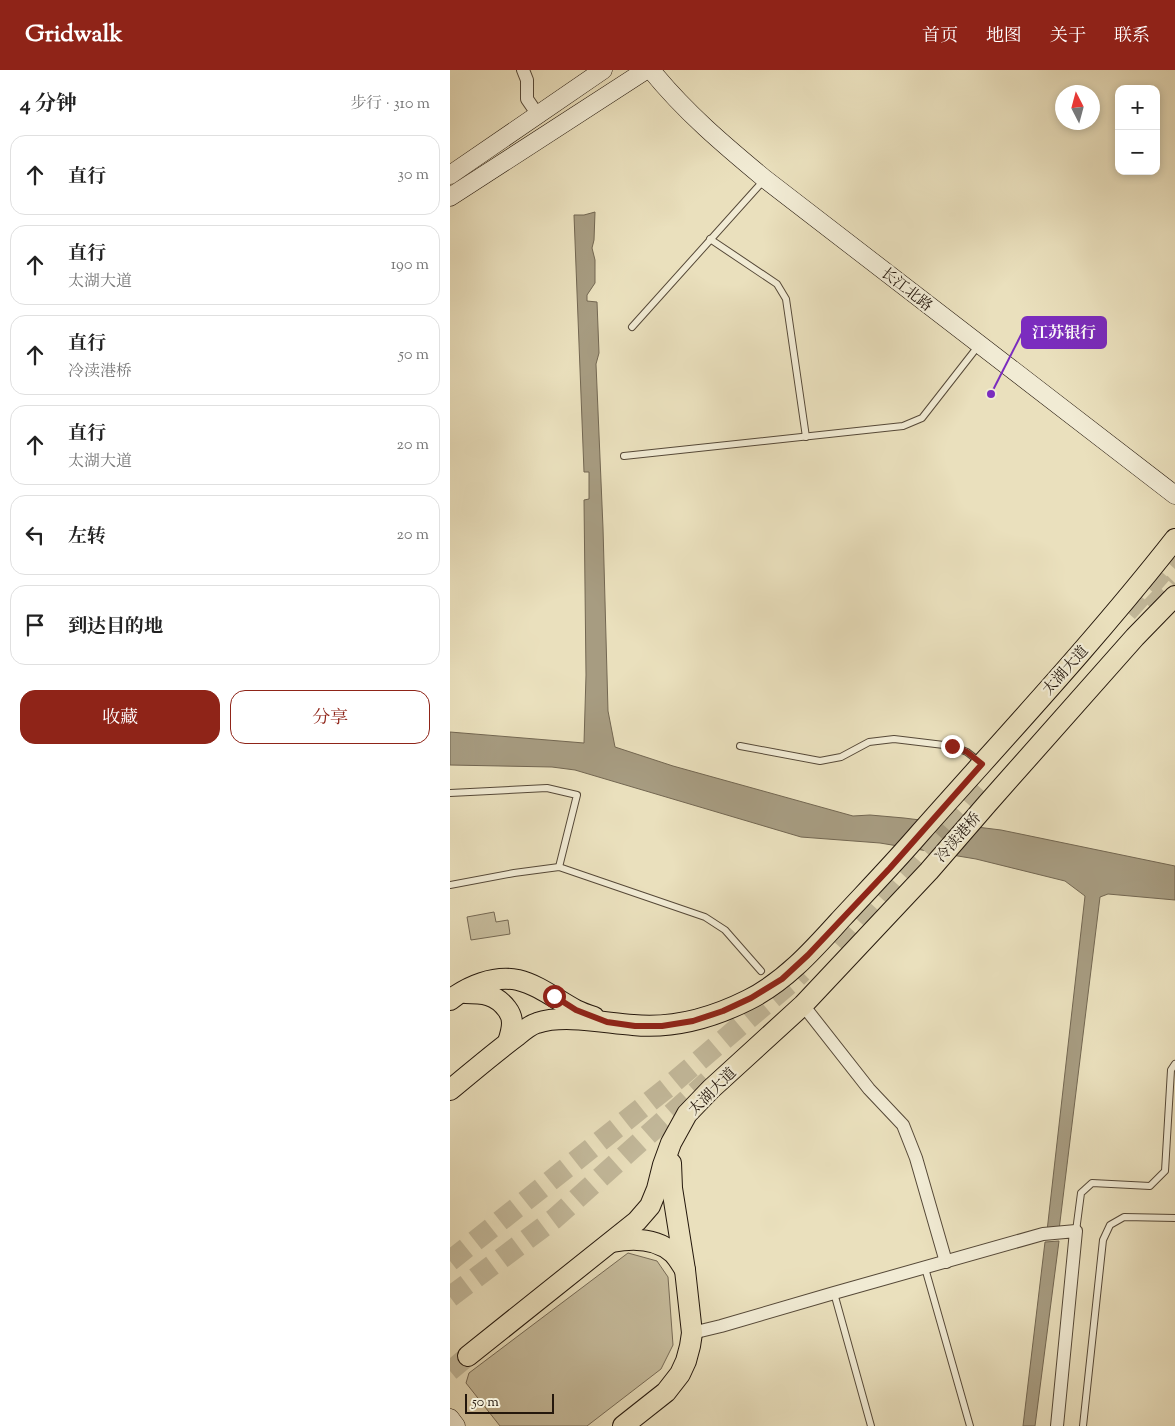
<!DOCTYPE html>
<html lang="zh">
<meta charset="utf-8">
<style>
:root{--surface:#fff;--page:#f2f2f2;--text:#222;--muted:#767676;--line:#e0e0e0;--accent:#8f2418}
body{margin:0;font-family:"Sorts Mill Goudy","Noto Serif SC",serif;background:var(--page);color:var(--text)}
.controls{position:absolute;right:15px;top:15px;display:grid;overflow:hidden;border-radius:10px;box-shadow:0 2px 8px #0003}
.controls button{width:45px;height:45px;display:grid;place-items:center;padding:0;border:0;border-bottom:1px solid var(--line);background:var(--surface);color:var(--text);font:25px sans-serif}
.compass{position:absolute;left:605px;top:15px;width:45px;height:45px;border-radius:50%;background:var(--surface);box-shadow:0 2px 8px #0003;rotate:354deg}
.scale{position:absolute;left:15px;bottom:12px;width:89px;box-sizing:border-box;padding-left:5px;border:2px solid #24170c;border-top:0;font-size:14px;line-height:18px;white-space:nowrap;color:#24170c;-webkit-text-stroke:4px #f1ebd4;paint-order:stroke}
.stop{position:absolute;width:15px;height:15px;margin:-11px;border:4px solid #8f2418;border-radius:50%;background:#fff}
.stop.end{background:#8f2418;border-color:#fff;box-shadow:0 1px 5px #0008}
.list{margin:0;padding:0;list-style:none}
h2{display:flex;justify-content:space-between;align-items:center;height:65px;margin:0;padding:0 20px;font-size:21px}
h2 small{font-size:16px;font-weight:400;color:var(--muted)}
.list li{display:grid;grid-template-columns:32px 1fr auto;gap:15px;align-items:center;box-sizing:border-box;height:80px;margin:0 10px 10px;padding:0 10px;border:1px solid var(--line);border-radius:15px}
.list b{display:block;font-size:19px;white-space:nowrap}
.list p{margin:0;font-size:16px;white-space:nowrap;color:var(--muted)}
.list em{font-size:16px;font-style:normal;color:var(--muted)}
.actions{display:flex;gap:10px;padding:15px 20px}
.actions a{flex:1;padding:11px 0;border:1px solid var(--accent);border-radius:15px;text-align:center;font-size:18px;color:var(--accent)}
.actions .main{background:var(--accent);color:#fff}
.icon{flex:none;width:28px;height:28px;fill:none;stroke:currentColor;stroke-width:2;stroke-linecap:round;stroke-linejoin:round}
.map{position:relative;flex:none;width:725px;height:1356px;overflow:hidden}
header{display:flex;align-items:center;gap:30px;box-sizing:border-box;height:70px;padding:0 25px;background:var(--accent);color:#fff}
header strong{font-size:24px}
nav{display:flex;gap:28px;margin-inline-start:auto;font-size:18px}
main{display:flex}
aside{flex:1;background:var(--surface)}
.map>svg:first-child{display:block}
</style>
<header>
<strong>Gridwalk</strong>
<nav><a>首页</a><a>地图</a><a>关于</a><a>联系</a></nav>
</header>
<main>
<aside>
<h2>4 分钟<small>步行 · 310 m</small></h2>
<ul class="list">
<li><svg class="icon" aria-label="ahead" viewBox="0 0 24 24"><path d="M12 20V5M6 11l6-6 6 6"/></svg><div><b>直行</b></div><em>30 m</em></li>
<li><svg class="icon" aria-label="ahead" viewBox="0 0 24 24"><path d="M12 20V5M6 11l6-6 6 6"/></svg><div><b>直行</b><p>太湖大道</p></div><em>190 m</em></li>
<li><svg class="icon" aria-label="ahead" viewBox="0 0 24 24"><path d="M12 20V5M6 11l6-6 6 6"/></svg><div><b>直行</b><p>冷渎港桥</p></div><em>50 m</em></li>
<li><svg class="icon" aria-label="ahead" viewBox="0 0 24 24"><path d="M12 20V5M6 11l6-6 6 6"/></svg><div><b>直行</b><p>太湖大道</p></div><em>20 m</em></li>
<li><svg class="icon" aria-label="left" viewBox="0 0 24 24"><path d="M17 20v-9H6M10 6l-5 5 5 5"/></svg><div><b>左转</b></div><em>20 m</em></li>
<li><svg class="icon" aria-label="arrive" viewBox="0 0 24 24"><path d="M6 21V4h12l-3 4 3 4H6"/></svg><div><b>到达目的地</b></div></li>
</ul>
<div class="actions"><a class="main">收藏</a><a>分享</a></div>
</aside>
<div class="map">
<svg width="725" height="1356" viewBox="0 0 725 1356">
<rect width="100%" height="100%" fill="#eae0bd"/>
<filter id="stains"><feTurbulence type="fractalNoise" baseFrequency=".004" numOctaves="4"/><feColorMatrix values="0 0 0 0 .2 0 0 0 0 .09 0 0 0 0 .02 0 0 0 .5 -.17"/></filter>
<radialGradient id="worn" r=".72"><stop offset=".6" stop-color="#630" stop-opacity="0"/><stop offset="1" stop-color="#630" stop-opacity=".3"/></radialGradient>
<g fill="#c8be9f" stroke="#766a56">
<polygon points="44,842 46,852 58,850 60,864 21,870 17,847"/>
<polygon points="178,1183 207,1191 218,1207 223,1275 211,1299 137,1356 50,1356 16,1313 19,1303"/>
</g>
<g fill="#a79c81" stroke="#736752">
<polygon points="145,142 144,170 142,178 145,190 145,213 137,225 137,231 147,232 149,283 146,294 153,458 158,641 165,677 223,696 403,746 420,745 454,748 551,760 725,796 725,830 658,824 650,827 609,1160 597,1161 635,826 615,811 526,789 430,773 351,767 125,700 102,697 0,695 0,662 134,673 136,605 134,430 139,429 139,402 134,402 124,145 134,145"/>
<polygon points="609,1171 585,1356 573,1356 595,1172"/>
</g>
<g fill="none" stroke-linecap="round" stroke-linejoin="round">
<polyline stroke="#c2b89a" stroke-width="20" stroke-dasharray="20 10" stroke-linecap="butt" points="0,1301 18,1286"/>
<g stroke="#c2b89a" stroke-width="21" stroke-dasharray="21 11" stroke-linecap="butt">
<polyline points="701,538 725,513"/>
<polyline points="677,542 725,488"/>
<polyline points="392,879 535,722"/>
<polyline points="0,1191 218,1017 344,910 352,902"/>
<polyline points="0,1227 104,1149 258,1011"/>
</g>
<g stroke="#564938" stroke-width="8">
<g id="service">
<polyline points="260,169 327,214 336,229 356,367"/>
<polyline points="182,257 315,109"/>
<polyline points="174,386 453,356 472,348 529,275"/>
<polyline points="290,676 370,691 391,687 419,672 444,669 502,676 517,682 531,693"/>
<polyline points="0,723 97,718 127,725 109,797"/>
<polyline points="0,815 64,803 109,797 255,847 275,860 311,901"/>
<polyline points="626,1161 631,1123 642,1113 700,1116 715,1101 721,1000 725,994"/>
<polyline points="475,1198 520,1356"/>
<polyline points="384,1223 421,1356"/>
<polyline points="633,1356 653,1170 660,1155 674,1147 725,1148"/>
</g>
</g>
<g stroke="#564938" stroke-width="14">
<g id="minor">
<polyline points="73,0 77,10 77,29 88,45"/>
<polyline points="353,935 419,1019 453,1055 466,1088 496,1192"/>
<polyline points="242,1263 271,1256 384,1223 593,1164 626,1161 607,1356"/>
</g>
</g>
<g stroke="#24170c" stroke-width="19">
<g id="secondary">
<path d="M201 0C235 42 274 75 315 109L725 425"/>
<polyline points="0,105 153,0"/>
<polyline points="0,127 196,0"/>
<polyline points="0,1348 6,1356"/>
</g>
</g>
<g stroke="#24170c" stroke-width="22">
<g id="primary">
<path d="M15 923C33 923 46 924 57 939 60 943 62 948 62 953 62 960 60 966 58 972"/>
<path d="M0 930C18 916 44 905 68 910 89 915 107 930 126 940 132 943 138 945 144 947"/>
<path d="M0 1020C22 1002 44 983 67 966 73 961 80 955 87 953 114 944 155 953 183 955 224 959 262 948 298 930 336 911 364 879 392 848 418 820 445 792 470 763 556 666 645 571 725 469"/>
<path d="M162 1172C183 1168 206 1168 223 1183 228 1188 231 1194 235 1200"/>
<polyline points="18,1286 187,1151 200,1136 207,1119 213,1095 221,1073 237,1044 261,1019 353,935 479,801 537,734 685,567 725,526"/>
<polyline points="173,1356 216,1322 230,1304 236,1291 240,1276 242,1263 235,1200 222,1118 221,1093"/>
</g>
</g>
<use href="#service" stroke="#f1ebd4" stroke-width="6"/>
<use href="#minor" stroke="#f1ebd4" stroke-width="12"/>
<use href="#secondary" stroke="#f1ebd4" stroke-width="18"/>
<use href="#primary" stroke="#eae0bd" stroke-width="20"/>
</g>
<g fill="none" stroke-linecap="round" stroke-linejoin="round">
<polyline stroke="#8f2418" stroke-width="6" points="104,926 126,940 157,952 185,956 212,956 243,951 273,941 301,928 332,909 358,885 440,798 532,694 517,682 502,676"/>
</g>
<g text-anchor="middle" stroke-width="4.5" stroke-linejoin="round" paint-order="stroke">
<g font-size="15" fill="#24170c" stroke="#f1ebd4">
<text transform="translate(457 219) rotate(38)" y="5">长江北路</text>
<text transform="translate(615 600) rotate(-48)" y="5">太湖大道</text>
<text transform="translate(508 767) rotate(-49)" y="5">冷渎港桥</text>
<text transform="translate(262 1021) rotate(-45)" y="5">太湖大道</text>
</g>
</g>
<path fill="none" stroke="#7b2cbf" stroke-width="2" d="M541 324L572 263"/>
<circle fill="#7b2cbf" stroke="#f1ebd4" stroke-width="2" cx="541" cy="324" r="5"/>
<rect fill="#7b2cbf" stroke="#7b2cbf" stroke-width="2" x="572" y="247" width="84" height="31" rx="5"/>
<g font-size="16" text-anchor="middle" font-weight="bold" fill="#fff">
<text x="614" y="268">江苏银行</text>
</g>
<rect width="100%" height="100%" filter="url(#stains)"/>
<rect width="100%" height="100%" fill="url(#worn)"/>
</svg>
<div class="controls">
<button>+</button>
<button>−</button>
</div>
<svg class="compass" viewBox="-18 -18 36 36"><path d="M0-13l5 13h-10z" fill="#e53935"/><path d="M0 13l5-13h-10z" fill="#767676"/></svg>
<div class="scale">50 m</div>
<div class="stop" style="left:104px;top:926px"></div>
<div class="stop end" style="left:502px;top:676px"></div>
</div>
</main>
